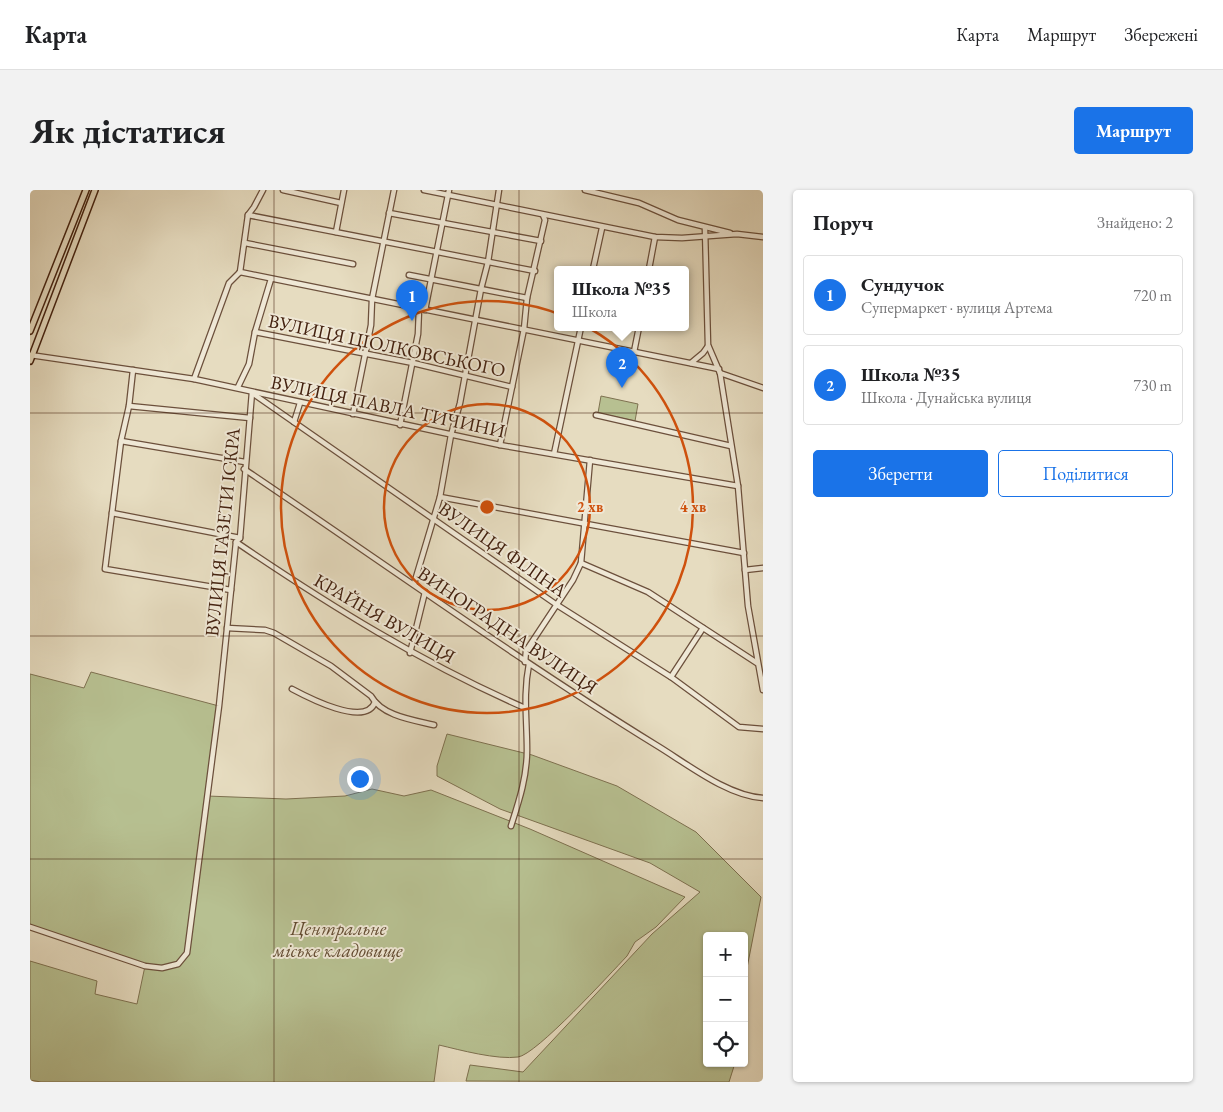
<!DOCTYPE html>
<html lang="uk">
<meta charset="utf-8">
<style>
:root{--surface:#fff;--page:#f2f2f2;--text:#202124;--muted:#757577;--line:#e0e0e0;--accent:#1a73e8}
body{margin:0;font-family:"EB Garamond",serif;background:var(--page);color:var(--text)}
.controls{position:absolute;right:15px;bottom:15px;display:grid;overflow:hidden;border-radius:5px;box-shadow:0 1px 4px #0004}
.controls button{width:45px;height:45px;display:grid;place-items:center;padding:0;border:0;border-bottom:1px solid var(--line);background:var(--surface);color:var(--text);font:25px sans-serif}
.you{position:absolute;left:329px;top:588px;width:18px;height:18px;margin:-12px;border:4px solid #fff;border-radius:50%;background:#1a73e8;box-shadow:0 0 0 8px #1a73e833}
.badge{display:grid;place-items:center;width:32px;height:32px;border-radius:50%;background:var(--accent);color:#fff;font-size:16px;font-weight:700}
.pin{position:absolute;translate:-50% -41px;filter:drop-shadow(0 1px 2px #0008)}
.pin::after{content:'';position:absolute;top:26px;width:18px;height:15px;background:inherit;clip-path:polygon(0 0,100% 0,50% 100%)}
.popup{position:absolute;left:524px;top:76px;width:135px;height:65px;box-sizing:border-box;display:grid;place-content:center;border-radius:5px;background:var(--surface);filter:drop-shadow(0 1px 4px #0005);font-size:16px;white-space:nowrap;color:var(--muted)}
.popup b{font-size:19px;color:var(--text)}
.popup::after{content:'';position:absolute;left:50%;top:100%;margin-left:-10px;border:10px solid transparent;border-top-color:var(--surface)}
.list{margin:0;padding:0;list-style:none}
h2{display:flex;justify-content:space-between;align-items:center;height:65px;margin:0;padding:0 20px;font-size:21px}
h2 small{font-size:16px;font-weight:400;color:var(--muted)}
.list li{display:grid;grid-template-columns:32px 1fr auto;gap:15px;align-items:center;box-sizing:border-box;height:80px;margin:0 10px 10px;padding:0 10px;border:1px solid var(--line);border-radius:5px}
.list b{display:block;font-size:19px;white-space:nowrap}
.list p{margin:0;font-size:16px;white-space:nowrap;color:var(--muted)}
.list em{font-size:16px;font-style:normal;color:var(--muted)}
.actions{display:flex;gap:10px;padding:15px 20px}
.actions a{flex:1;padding:11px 0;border:1px solid var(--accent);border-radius:5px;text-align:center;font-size:18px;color:var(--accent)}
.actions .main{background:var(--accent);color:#fff}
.icon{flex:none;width:28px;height:28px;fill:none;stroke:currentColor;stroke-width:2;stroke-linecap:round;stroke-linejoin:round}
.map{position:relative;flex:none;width:733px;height:892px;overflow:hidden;border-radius:5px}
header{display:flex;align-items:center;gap:30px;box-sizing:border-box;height:70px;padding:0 25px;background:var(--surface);border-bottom:1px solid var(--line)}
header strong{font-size:24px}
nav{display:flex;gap:28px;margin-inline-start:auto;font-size:18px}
.intro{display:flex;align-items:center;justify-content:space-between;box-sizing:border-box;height:120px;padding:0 30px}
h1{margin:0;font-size:35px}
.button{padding:12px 22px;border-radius:5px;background:var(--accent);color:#fff;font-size:18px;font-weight:700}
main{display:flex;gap:30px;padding:0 30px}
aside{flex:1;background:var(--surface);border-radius:5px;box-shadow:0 1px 4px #0004}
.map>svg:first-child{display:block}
</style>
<header>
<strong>Карта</strong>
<nav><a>Карта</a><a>Маршрут</a><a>Збережені</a></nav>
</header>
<div class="intro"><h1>Як дістатися</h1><a class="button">Маршрут</a></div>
<main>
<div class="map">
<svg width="733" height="892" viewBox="0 0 733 892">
<rect width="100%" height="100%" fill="#e6dcc0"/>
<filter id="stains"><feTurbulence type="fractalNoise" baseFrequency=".004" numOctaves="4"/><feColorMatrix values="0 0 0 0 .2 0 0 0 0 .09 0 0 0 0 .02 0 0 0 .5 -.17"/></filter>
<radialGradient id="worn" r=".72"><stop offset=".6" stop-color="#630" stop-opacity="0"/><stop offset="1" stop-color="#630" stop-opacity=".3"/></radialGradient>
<g fill="#b7c091" stroke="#7e7150">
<polygon points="571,206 608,214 605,231 568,223"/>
<path d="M61 482 189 516 177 606 256 609 315 606 342 599 374 606 401 600 500 639 655 707 626 737 605 752 597 766C580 784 506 865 488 867 467 870 430 860 409 855L404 892H11L0 890V771L67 791 65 804 107 814 115 776 0 737V484L54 498Z"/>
<polygon points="417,544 502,565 587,596 666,642 731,707 714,793 714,746 677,746 677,873 705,873 699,892 436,891 440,875 493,882 622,744 670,702 620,673 470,619 407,586 407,576"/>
</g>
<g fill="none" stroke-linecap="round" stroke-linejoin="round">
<g stroke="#6c503c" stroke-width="7">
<g id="minor">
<polyline points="253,0 311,13"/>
<polyline points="394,0 625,47 652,48 707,44 733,47"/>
<polyline points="555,0 609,13 648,30 700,43"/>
<polyline points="359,23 511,51"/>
<polyline points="218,25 505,81"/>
<polyline points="675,39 678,155 690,183 708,296 718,416 733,500"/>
<polyline points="306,42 314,0"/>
<polyline points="215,53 323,74"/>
<polyline points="563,79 572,38"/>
<polyline points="619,79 625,47"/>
<polyline points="210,82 689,179"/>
<polyline points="210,82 218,25 224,17 233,0"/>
<polyline points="379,85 497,108"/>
<polyline points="395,120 419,0"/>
<polyline points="225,142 383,173 482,197"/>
<polyline points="604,162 609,137"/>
<polyline points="0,165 164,189 470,255 708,296"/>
<polyline points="661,173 673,163 678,156"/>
<polyline points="103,180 99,216 91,251 75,379 201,400"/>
<polyline points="690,183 733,198"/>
<polyline points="164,189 199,93 210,82"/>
<polyline points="208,197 219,174 225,142 241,89"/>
<polyline points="225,205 527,415 641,487 709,537 733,539"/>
<polyline points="99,216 220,228"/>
<polyline points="323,224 341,135 342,109 364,0"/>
<polyline points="566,225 701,256"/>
<polyline points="264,232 270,213"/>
<polyline points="370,235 388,144 389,119"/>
<polyline points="91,251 215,272"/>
<polyline points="470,255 494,139 497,108 515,30 513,25"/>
<polyline points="524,264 551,137"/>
<path d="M214 279C351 371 485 468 626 555 656 573 697 606 733 608"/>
<polyline points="410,307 714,363"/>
<polyline points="82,323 210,348"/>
<path d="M206 352C299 415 392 473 495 518"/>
<polyline points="551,373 618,402 727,473"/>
<polyline points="715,380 733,378"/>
<polyline points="384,394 410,307 421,245 430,213 451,99 458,72 469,0"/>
<path d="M197 438 235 440 244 443 301 476 341 506C352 526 383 530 404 535"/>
<polyline points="380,463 395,402"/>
<polyline points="495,472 496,461 543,390 551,373 560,270"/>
<polyline points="641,487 673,438"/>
<path d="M262 499C277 507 336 538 345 512"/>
<path d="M481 636C489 611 497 587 497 560 497 530 493 504 499 474"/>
<polyline points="0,737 115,776 132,778 148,774 157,763 189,516 206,352 210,348 222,202"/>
</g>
</g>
<g stroke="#442210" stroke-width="8">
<g id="major">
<polyline points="0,141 56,0"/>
<polyline points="0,171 65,0"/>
</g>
</g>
<use href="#minor" stroke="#efe8d6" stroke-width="4.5"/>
<use href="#major" stroke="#e6dcc0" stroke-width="5"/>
</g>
<path fill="none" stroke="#442210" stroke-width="1" stroke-opacity="0.55" d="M244 0V892M489 0V892M0 223H733M0 446H733M0 669H733"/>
<g fill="none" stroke="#cf510d" stroke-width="2.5">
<circle cx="457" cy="317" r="103"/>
<circle cx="457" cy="317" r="206"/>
</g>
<g text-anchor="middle" stroke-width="4" stroke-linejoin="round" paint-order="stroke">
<g font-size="19" fill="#442210" stroke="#efe8d6">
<text transform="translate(357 155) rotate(12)" y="7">ВУЛИЦЯ ЦІОЛКОВСЬКОГО</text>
<text transform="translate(358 216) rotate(12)" y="7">ВУЛИЦЯ ПАВЛА ТИЧИНИ</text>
<text transform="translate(192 342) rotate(-84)" y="7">ВУЛИЦЯ ГАЗЕТИ ІСКРА</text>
<text transform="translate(473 359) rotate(35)" y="7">ВУЛИЦЯ ФІЛІНА</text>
<text transform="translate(355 428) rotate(30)" y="7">КРАЙНЯ ВУЛИЦЯ</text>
<text transform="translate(478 440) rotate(34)" y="7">ВИНОГРАДНА ВУЛИЦЯ</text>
</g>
<g font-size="19" font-style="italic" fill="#614a30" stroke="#efe8d6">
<text x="308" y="745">Центральне<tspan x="308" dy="22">міське кладовище</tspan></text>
</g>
</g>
<circle cx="457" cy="317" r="8" fill="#cf510d" stroke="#efe8d6" stroke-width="2.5"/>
<g font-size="15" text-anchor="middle" font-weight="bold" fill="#cf510d" stroke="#efe8d6" stroke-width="4" stroke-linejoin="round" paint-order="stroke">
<text x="560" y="322">2 хв</text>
<text x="663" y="322">4 хв</text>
</g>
<rect width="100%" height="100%" filter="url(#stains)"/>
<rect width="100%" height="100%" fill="url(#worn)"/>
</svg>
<div class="controls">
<button>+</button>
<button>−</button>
<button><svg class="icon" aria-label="locate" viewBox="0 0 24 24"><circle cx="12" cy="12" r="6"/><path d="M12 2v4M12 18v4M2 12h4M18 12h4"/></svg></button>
</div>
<div class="you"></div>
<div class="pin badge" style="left:382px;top:131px">1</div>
<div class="pin badge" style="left:592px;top:198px">2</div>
<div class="popup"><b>Школа №35</b>Школа</div>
</div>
<aside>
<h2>Поруч<small>Знайдено: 2</small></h2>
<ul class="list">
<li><span class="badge">1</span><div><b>Сундучок</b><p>Супермаркет · вулиця Артема</p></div><em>720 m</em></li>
<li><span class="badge">2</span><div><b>Школа №35</b><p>Школа · Дунайська вулиця</p></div><em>730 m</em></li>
</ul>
<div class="actions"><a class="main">Зберегти</a><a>Поділитися</a></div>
</aside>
</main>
